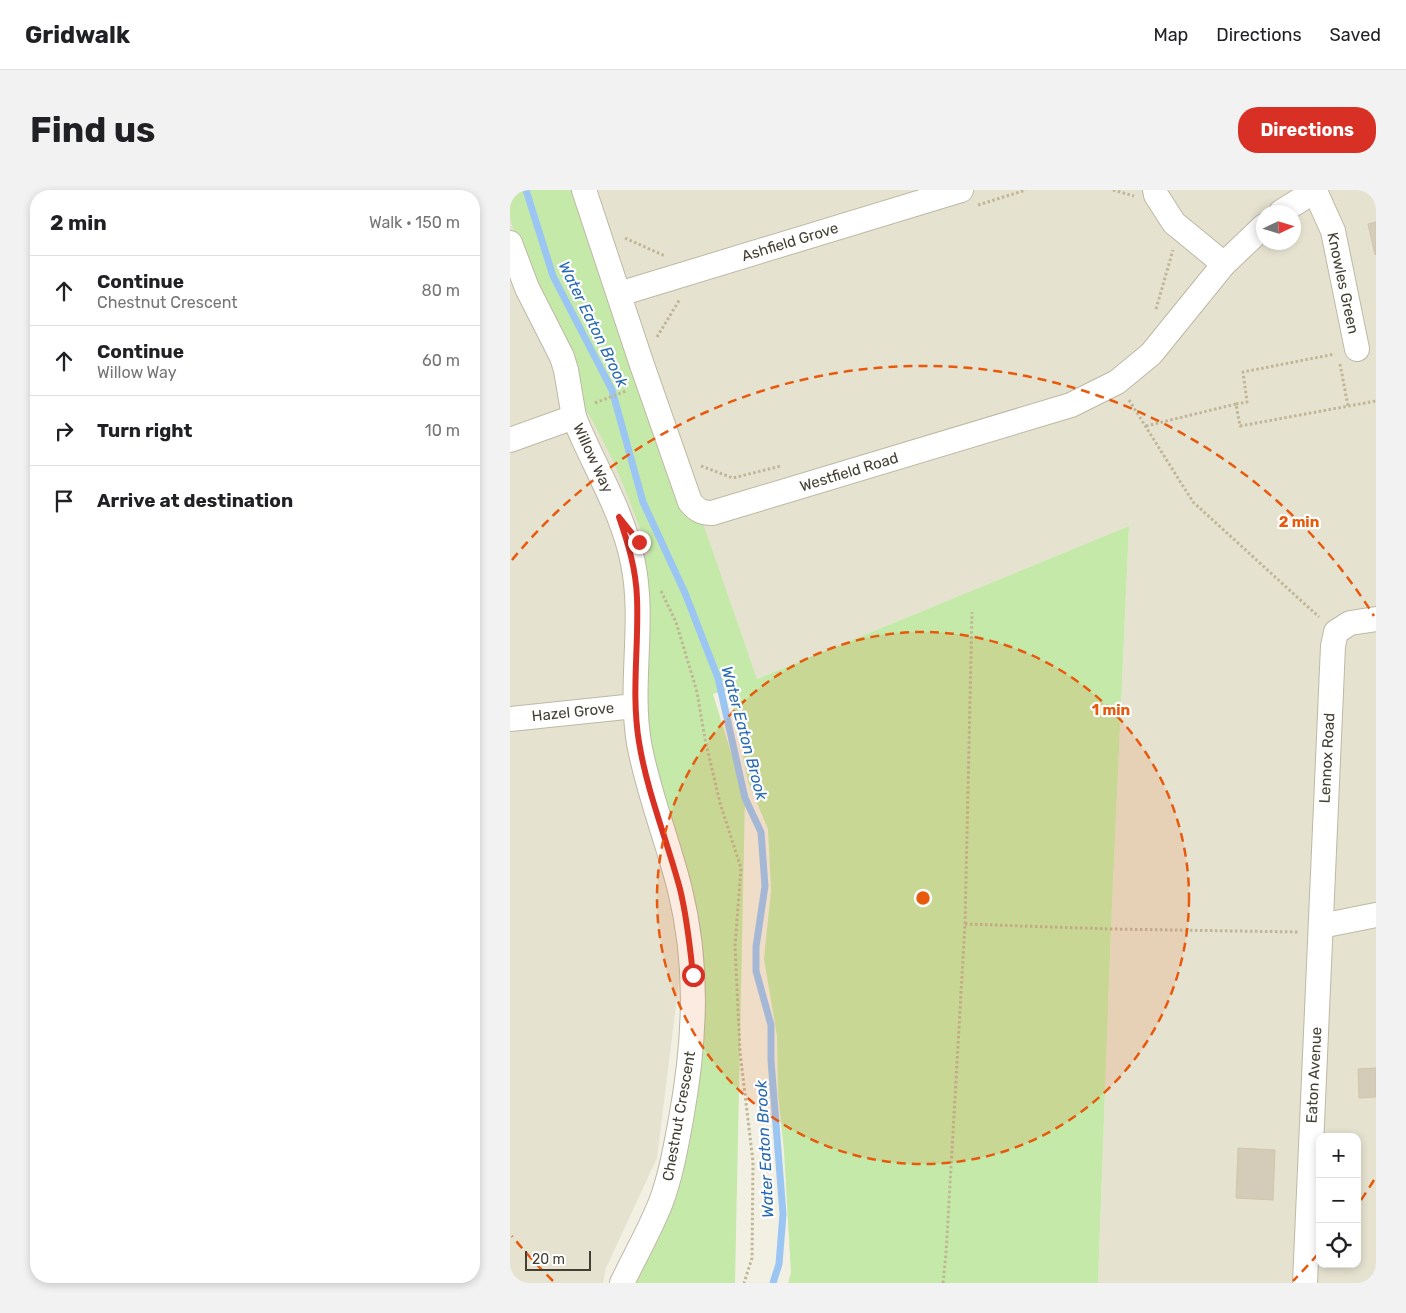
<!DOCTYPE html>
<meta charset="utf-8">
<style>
:root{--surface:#fff;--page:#f2f2f2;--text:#202124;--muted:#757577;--line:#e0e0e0;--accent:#d93025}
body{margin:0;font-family:Rubik,sans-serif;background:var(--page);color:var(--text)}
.controls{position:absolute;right:15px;bottom:15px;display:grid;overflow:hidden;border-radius:10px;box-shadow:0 2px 8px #0003}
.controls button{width:45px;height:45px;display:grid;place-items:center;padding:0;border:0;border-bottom:1px solid var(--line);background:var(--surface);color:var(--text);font:25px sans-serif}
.compass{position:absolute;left:746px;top:15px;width:45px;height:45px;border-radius:50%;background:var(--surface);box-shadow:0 2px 8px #0003;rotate:86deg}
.scale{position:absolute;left:15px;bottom:12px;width:66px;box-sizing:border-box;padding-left:5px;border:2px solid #443f33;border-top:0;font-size:14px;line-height:18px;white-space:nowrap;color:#443f33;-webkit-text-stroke:4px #fff;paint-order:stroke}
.stop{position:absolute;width:15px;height:15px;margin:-11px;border:4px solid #d93025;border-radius:50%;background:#fff}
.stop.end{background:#d93025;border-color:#fff;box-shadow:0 1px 5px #0008}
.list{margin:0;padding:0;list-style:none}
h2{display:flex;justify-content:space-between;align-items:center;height:65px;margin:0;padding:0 20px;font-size:21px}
h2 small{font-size:16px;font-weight:400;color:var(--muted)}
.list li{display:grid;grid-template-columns:32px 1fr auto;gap:15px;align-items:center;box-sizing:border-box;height:70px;padding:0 20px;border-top:1px solid var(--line)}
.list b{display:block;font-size:19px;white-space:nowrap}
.list p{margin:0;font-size:16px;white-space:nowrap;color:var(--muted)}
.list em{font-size:16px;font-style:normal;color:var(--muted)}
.icon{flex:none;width:28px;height:28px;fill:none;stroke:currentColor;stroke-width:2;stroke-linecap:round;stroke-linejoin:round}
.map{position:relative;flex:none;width:866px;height:1093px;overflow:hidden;border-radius:20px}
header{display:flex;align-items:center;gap:30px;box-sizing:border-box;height:70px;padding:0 25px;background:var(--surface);border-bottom:1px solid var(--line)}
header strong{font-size:24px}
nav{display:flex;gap:28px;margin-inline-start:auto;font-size:18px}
.intro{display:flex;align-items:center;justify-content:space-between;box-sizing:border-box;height:120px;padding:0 30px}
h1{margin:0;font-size:35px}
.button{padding:12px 22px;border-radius:20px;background:var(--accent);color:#fff;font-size:18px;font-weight:700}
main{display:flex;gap:30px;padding:0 30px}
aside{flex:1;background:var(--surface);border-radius:20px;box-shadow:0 2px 8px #0003}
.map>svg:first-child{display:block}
</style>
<header>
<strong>Gridwalk</strong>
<nav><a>Map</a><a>Directions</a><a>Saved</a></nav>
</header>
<div class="intro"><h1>Find us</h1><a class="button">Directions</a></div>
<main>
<aside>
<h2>2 min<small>Walk · 150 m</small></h2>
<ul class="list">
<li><svg class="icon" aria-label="ahead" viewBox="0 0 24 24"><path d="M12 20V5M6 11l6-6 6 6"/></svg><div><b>Continue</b><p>Chestnut Crescent</p></div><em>80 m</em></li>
<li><svg class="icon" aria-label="ahead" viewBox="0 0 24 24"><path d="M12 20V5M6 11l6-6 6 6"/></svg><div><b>Continue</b><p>Willow Way</p></div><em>60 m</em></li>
<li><svg class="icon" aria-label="right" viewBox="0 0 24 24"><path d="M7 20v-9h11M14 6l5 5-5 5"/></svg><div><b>Turn right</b></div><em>10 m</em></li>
<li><svg class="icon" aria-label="arrive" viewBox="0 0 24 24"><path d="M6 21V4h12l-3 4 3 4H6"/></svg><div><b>Arrive at destination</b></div></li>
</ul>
</aside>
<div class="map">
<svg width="866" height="1093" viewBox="0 0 866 1093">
<rect width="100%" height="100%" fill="#f2efe3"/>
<path fill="#e6e2d0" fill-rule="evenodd" d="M0 0H866V1093H588L601 739 619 336 247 489 194 338 170 783 147 968 96 1078 93 1093H0ZM754 22H784V52H754ZM810 947H847V1074H810Z"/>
<path fill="#c5e9a9" d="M0 0H64L186 331 194 336 247 489 619 336 601 739 588 1093H278L281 1083 274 961 268 904 267 846 254 769 261 700 258 639 238 592 220 499 203 504 235 608 225 1093H123L160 1023 166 1006 174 975 188 883 154 612 142 557 138 532 131 368 140 364C125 327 113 289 94 253 85 236 81 224 67 211L4 42 0 27Z"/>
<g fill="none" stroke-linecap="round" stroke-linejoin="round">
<polyline stroke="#9bc5f3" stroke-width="7" points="16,0 43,86 102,200 133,312 175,403 208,488 235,608 251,642 255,696 246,757 246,781 261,835 261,870 273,1024 269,1074 263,1093"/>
</g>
<g fill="#d4ccb8" stroke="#cfc5ab">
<polygon points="866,32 866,64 865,65 858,34"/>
<polygon points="866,878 866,907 849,908 848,879"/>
<polygon points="728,958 765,960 763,1010 726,1008"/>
</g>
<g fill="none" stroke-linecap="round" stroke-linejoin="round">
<g stroke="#beb8a5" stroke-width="26">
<g id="street">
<path d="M74 0 131 172 180 312C187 320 191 323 202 323L561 215 607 192 641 164 714 74 754 36"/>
<polyline points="645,0 646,5 664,33 714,74"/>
<polyline points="805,1 823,41 847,159"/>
<polyline points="771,22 806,0"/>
<polyline points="0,53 17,98 52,167 56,180 64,227 0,250"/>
<polyline points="109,104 451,0"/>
<path d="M64 227C83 275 113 321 123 373 135 432 119 493 129 553 138 603 158 651 170 700 189 777 185 852 171 929 166 956 161 985 151 1012 140 1040 125 1066 112 1093"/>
<polyline points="0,529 125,516"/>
<polyline points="811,736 866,725"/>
<polyline points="795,1093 823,456 826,442 840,433 866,429"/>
</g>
</g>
<g stroke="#c0b696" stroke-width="3" stroke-dasharray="2.5 2.5" stroke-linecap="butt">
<polyline points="603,0 624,6"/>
<polyline points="468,15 516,0"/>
<polyline points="115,48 155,66"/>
<polyline points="646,119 663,60"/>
<polyline points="147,147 170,109"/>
<polyline points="830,174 838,216"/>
<polyline points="619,210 683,312 809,427"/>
<polyline points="85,213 116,201"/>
<polyline points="726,214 737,212 733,182 825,164"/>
<polyline points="636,236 726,214 730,236 866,211"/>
<polyline points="191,276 223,288 271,276"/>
<polyline points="151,401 166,432 187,502 195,549 210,613 231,678 225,756 230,862 243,972 242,1068 234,1093"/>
<polyline points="455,734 601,739 789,742"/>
<polyline points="433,1093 436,1064 455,734 462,422"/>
</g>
<use href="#street" stroke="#fff" stroke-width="24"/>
</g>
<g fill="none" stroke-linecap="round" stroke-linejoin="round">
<path stroke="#d93025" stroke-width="6" d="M129 352 109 327C118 353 126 379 127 408 129 456 121 504 129 552 137 602 157 650 170 699 177 727 180 756 183 785"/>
</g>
<circle cx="413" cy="708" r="266" fill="#e8590c" fill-opacity=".12"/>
<g fill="none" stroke="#e8590c" stroke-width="2.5" stroke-dasharray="9 6">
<circle cx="413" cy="708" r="266"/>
<path d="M864 990A532 532 0 0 1 849 1013M808 1064A532 532 0 0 1 783 1091M43 1091A532 532 0 0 1 2 1046M2 370A532 532 0 0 1 864 426"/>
</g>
<g text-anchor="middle" stroke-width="4.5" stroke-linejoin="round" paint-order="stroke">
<g font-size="15" fill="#443f33" stroke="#fff">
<text transform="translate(280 52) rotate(-17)" y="5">Ashfield Grove</text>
<text transform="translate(833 93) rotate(78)" y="5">Knowles Green</text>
<text transform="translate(83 268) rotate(65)" y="5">Willow Way</text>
<text transform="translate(339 282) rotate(-17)" y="5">Westfield Road</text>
<text transform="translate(63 522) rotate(-6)" y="5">Hazel Grove</text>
<text transform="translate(817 568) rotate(-87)" y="5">Lennox Road</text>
<text transform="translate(804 885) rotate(-87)" y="5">Eaton Avenue</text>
<text transform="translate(169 926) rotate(-80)" y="5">Chestnut Crescent</text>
</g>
<g font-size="16" font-style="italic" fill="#286ab4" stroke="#fff">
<text transform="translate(84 134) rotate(64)" y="6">Water Eaton Brook</text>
<text transform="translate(235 543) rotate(75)" y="6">Water Eaton Brook</text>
<text transform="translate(254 959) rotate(-93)" y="6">Water Eaton Brook</text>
</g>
</g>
<circle cx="413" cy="708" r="8" fill="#e8590c" stroke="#fff" stroke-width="2.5"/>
<g font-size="15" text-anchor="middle" font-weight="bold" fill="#e8590c" stroke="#fff" stroke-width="4.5" stroke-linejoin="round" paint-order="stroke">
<text x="789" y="337">2 min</text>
<text x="601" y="525">1 min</text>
</g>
</svg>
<div class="controls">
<button>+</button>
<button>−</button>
<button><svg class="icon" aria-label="locate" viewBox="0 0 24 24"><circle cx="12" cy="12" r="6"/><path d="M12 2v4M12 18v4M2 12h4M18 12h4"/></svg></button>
</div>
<svg class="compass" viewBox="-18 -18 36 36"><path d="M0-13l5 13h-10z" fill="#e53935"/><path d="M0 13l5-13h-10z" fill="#757577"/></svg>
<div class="scale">20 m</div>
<div class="stop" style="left:183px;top:785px"></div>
<div class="stop end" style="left:129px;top:352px"></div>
</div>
</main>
